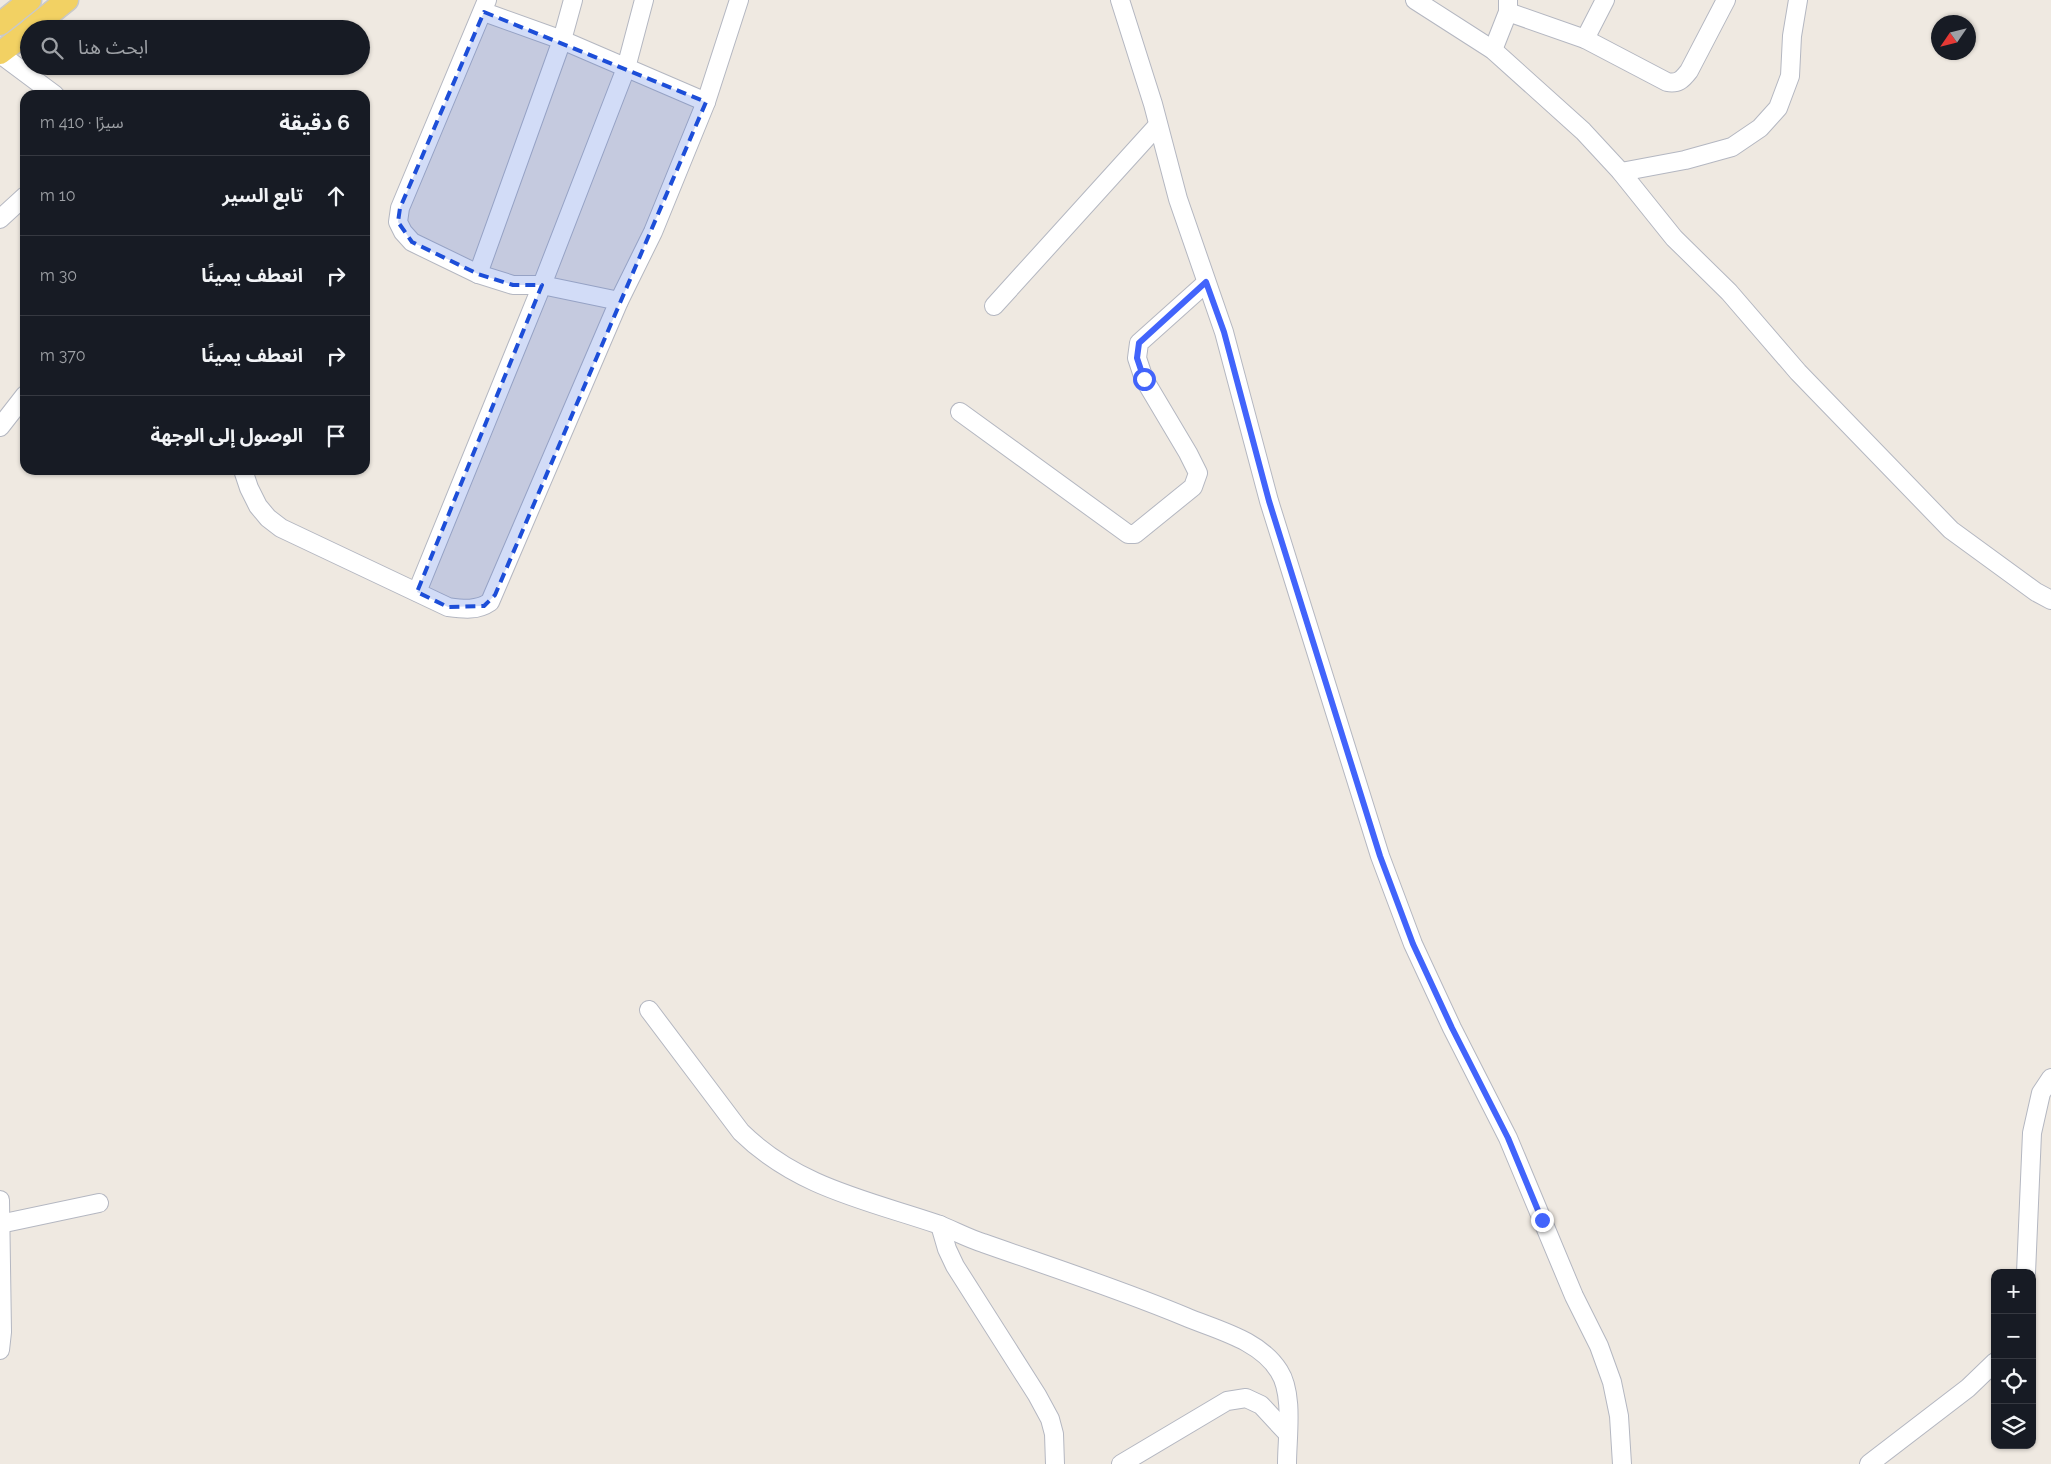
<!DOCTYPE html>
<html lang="ar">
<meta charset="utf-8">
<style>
:root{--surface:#171b24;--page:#20242c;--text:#f1f3f6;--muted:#9ea1a6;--line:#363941}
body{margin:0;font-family:Raleway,"Noto Sans Arabic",sans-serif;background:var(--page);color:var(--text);direction:rtl}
.controls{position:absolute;right:15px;bottom:15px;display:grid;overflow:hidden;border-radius:10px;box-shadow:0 1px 4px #0004}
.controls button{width:45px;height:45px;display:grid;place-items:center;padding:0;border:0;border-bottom:1px solid var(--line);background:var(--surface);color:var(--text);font:25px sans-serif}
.compass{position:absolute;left:1931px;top:15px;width:45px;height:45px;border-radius:50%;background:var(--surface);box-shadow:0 1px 4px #0004;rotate:235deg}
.stop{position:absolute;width:15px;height:15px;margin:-11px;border:4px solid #4264fb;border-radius:50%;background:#fff}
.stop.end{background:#4264fb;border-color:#fff;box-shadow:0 1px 5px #0008}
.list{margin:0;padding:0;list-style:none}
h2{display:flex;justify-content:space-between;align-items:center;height:65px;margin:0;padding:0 20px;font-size:21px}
h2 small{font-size:16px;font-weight:400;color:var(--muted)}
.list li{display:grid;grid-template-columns:32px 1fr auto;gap:15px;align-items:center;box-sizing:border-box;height:80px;padding:0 20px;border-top:1px solid var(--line)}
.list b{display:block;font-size:19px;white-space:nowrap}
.list em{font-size:16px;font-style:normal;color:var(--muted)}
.icon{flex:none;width:28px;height:28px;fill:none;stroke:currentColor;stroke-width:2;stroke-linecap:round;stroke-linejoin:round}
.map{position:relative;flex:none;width:2051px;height:1464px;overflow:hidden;direction:ltr}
.search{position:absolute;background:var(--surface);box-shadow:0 1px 4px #0004;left:20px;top:20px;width:350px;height:55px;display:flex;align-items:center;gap:12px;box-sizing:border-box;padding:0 18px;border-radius:28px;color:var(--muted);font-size:19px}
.panel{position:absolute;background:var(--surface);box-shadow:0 1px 4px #0004;left:20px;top:90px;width:350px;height:385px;border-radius:15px;direction:rtl}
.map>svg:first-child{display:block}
</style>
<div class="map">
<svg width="2051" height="1464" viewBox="0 0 2051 1464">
<rect width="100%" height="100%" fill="#efe9e1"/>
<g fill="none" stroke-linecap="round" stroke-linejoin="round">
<g stroke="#b4b7c1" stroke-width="20">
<g id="minor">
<polyline points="487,0 400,208 398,222 403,232 412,242 478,274 513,285 542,285 619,301"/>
<polyline points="1120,0 1153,104 1178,199 1224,332 1269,501 1380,856 1413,944 1452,1028 1508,1138 1574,1296 1599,1346 1612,1382 1619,1416 1622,1464"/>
<polyline points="1415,0 1493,50 1583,131 1621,172 1674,238 1729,292 1798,372 1951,530 2036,592 2051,600"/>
<polyline points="484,12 562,40 706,102"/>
<path d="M1508 12 1585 39 1667 82C1678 84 1682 80 1689 71L1726 0"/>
<polyline points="1585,39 1605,0"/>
<polyline points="1493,50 1508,12 1508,0"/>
<polyline points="0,54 55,95"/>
<polyline points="1621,172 1685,160 1732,147 1760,128 1778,108 1790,76 1792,36 1798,0"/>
<polyline points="0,219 25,196"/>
<polyline points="478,274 562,40 573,0"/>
<polyline points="994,306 1158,125"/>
<polyline points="960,412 1128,534 1135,534 1193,487 1198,473 1188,453 1144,379 1137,358 1139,343 1206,283"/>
<polyline points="0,427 25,395"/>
<path d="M243 470 249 488 258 506 268 518 281 528 448 607C463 609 477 611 490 602L619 301 653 232 706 102 739 0"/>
<polyline points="417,592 542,285 626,68 644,0"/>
<path d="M649 1010 741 1132C797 1187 866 1200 937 1224 953 1230 967 1238 983 1243 1051 1267 1119 1289 1186 1317 1217 1330 1260 1340 1279 1371 1294 1394 1287 1437 1287 1464"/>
<polyline points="0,1200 2,1332 0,1350"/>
<polyline points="0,1224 99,1203"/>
<polyline points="940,1225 947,1249 955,1266 1037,1395 1050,1419 1054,1434 1055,1464"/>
<polyline points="2026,1273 2032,1133 2041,1093 2051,1078"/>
<polyline points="1121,1464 1227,1401 1246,1398 1261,1405 1287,1433"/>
<polyline points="1869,1464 1968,1388 1995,1362"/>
</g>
</g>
<g stroke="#c9c9c9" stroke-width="25">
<g id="major">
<polyline points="0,24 30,0"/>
<polyline points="31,29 67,0"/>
<polyline points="0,53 29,31"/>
</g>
</g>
<use href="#minor" stroke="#fff" stroke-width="18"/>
<use href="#major" stroke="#f2d163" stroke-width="22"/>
</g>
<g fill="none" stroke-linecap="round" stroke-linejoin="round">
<polyline stroke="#4264fb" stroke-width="6" points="1144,379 1137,358 1139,343 1206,282 1224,332 1269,501 1380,856 1413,944 1452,1028 1508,1138 1542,1220"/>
</g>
<path fill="#1d4ed8" fill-opacity="0.2" stroke="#1d4ed8" stroke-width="4" stroke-dasharray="10 6" stroke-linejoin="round" d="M484 12 706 102 495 595 484 606 448 607 417 592 542 285H513L478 274 412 242 398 222 400 208Z"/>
</svg>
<div class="controls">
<button>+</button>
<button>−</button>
<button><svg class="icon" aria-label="locate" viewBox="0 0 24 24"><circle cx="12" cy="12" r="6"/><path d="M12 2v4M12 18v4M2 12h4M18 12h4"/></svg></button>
<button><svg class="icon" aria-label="layers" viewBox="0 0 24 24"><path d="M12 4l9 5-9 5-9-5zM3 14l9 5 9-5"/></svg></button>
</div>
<svg class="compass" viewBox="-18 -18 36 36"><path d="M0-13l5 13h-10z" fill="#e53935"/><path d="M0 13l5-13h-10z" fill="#9ea1a6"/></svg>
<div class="stop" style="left:1144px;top:379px"></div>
<div class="stop end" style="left:1542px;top:1220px"></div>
<div class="search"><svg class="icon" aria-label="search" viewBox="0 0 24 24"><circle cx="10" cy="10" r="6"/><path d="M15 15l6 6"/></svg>ابحث هنا</div>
<section class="panel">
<h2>6 دقيقة<small>سيرًا · 410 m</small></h2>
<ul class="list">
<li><svg class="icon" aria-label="ahead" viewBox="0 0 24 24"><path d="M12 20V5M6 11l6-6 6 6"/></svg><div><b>تابع السير</b></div><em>10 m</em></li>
<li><svg class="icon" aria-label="right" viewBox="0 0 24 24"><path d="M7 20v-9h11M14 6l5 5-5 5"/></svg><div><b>انعطف يمينًا</b></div><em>30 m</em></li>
<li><svg class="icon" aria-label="right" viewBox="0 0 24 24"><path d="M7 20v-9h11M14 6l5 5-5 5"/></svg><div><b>انعطف يمينًا</b></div><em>370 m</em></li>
<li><svg class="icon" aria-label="arrive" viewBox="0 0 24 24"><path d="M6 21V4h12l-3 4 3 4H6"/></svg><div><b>الوصول إلى الوجهة</b></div></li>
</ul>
</section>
</div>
